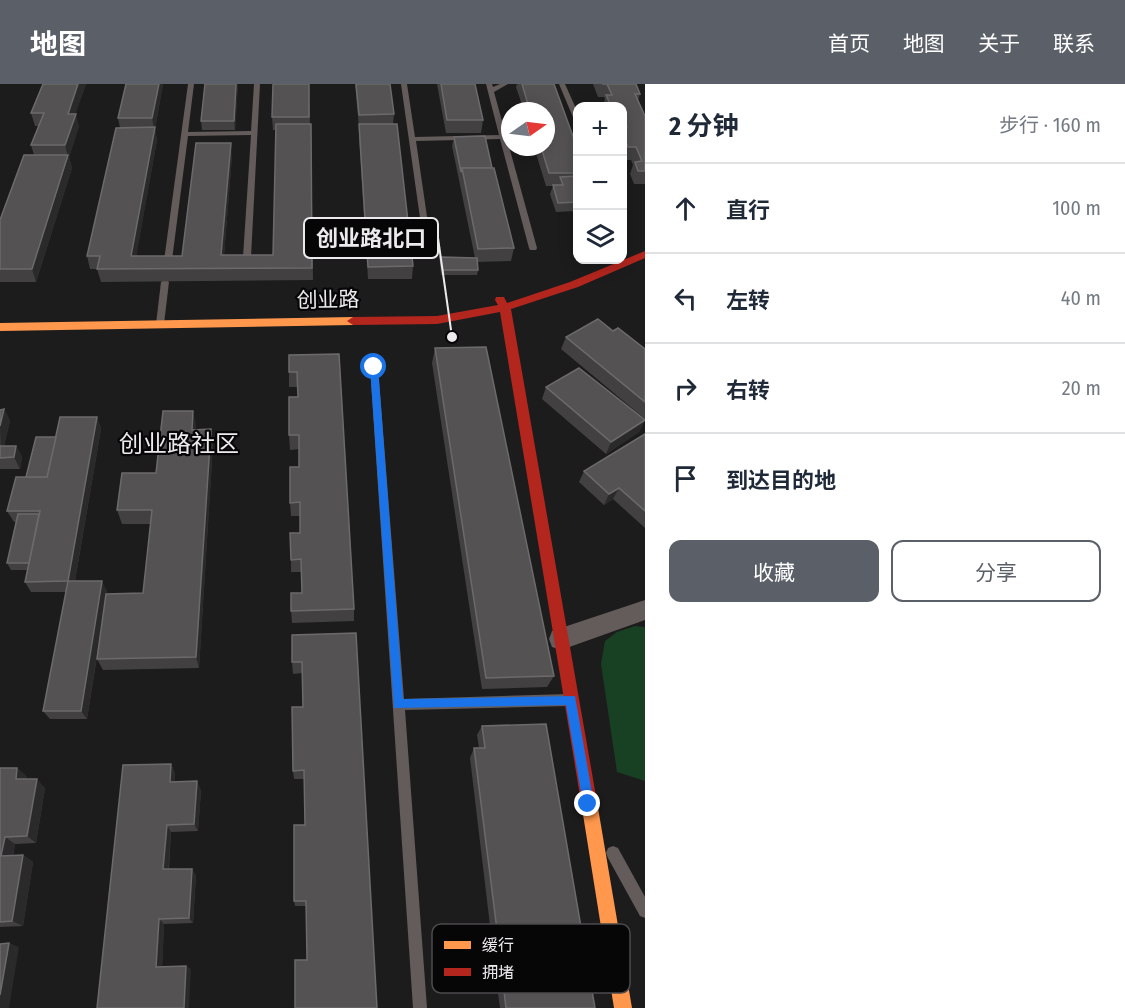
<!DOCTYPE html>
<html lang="zh">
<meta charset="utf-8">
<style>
:root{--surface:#fff;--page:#f6f6f7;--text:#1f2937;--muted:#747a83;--line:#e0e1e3;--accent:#5b5f68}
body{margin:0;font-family:"Fira Sans Condensed","Noto Sans SC",sans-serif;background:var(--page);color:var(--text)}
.controls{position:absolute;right:18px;top:18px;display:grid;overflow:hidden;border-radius:12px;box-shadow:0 3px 15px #0003}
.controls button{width:54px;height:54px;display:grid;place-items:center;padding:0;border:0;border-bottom:2px solid var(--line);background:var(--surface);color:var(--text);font:30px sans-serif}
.compass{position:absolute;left:501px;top:18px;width:54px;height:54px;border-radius:50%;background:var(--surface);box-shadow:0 3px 15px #0003;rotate:76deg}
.stop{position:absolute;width:18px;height:18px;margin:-14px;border:4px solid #1a73e8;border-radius:50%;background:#fff}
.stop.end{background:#1a73e8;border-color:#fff;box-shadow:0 2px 6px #0008}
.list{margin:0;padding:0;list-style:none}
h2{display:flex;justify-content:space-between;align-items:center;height:78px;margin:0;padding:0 24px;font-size:26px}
h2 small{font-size:20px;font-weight:400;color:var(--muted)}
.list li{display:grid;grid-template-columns:39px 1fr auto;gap:18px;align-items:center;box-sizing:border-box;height:90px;padding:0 24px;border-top:2px solid var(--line)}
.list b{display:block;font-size:22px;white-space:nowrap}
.list em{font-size:20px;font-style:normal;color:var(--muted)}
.actions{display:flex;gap:12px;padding:18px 24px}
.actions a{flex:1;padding:14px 0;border:2px solid var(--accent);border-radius:12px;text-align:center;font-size:21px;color:var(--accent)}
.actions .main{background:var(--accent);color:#fff}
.icon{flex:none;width:33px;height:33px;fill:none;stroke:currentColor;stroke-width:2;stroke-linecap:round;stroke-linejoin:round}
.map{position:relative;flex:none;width:645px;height:924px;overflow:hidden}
header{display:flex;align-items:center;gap:36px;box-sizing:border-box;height:84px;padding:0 30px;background:var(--accent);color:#fff}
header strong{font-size:28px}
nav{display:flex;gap:33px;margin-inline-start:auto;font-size:21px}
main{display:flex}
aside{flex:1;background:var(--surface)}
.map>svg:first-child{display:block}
</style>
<header>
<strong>地图</strong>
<nav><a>首页</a><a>地图</a><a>关于</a><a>联系</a></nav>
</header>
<main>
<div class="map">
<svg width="645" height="924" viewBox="0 0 645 924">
<rect width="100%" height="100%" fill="#1d1c1d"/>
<polygon fill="#184022" points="635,542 645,543 645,697 617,688 601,580 605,557 617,548"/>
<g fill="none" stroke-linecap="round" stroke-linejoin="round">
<g fill="#645b5b" fill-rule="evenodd">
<polygon points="188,0 194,0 188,48 251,47 254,0 260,0 251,173 247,176 243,173 251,51 188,52 171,184 167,187 163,184"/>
<polygon points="401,0 407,0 415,53 499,51 486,0 492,0 493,3 500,0 508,0 494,8 537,164 536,166 530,166 529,164 500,55 416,57 432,167 431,169 425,169"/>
<polygon points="559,0 565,0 578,29 578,40 575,38"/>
<polygon points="165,195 169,198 164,240 160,243 156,240 161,198"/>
<polygon points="374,280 378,283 404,615 568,610 572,612 574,616 572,620 568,622 405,626 427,924 413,924 370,283"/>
<polygon points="613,762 618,764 645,813 645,834 640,832 608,774 606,769 608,764"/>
</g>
<polygon fill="#645b5b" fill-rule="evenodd" points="645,516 645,536 561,566 552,563 549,555 552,547"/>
<g fill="#ff974d" fill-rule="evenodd">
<polygon points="353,233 359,237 353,241 0,247 0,239"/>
<polygon points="589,710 595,712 597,718 632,924 614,924 581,718 583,712"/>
</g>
<polygon fill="#b3261e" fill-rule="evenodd" points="645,167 645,174 578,203 511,225 597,718 595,724 589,726 583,724 581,718 500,228 437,240 353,241 347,237 353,233 437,232 498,221 495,216 496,213 504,213 507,219 570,198"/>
</g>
<g fill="#424041">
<polygon points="43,0 86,0 75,30 79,42 69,73 72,84 36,198 0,198 0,136 34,71 31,61 39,42 35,42 31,29"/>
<polygon points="126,0 163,0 155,45 157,56 136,172 182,172 232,72 224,171 273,171 276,46 273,46 272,33 309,0 310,40 311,40 313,196 101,198 97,185 90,185 87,172 120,44 118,34"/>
<polygon points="238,0 235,46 202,46 201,37"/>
<polygon points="355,0 390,0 394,30 393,40 413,182 412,195 368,195 359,53 359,43"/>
<polygon points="437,0 475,0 483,36 481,49 446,49"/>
<polygon points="517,0 554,0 578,66 578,127 556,128 550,110 553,102 546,102 534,63 546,63 546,27 524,27 516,3"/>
<polygon points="593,0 636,0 640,10 638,17 645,32 645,100 634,100 630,90 633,81 631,76 624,76 622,72 622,22 603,22 605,15 604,13 598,13"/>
<polygon points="454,53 492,84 514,164 511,177 477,178 478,186 477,191 441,191 440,178 440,173 475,174 452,62"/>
<polygon points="613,247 645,265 645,335 561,265 566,253"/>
<polygon points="435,264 554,592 547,603 482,605 432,279"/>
<polygon points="339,270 354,525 354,537 292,539 291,527 302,509 301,488 291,488 291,476 300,449 300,432 291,432 290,419 299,383 299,365 290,366 289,351 298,313 298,303 289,303 289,288"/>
<polygon points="546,303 645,336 639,348 606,370 542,315"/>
<polygon points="4,325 10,337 4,362 16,362 22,373 20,385 0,385 0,326"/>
<polygon points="97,333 101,345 75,497 107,507 106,510 143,509 151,440 122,440 117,426 156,389 196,341 196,346 211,345 213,360 199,584 103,586 97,575 101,548 87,635 50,635 43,627 66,508 31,508 25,498 28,486 11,486 7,479 16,438 14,438 7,427 56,353"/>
<polygon points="645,350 645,444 613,415 604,421 579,398 584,387"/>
<polygon points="356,549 307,876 306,822 295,822 294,817 305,741 304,695 294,695 293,687 303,623 302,589 293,590 292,578"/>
<polygon points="482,642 595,924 500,924 497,901 503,899 508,899 502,850 491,850 470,674 474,664 479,664 477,651"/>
<polygon points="171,680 175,689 175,698 201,706 198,747 171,748 169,785 196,791 193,839 164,840 162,883 191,885 97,924"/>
<polygon points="0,684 17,684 27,693 26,695 45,704 36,759 15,760 13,772 23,771 33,778 23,842 0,843 0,845"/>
</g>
<g fill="#2b2a2b">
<polygon points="78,0 86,0 71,42 68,30"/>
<polygon points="159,0 163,0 155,45 157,56 134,185 131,172 154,45 152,34"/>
<polygon points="236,0 238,0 235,46 234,37"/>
<polygon points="76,30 79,42 69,73 72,84 36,198 32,185 68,73 65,61"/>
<polygon points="231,59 232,72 223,184 221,171"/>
<polygon points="4,325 10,337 1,374 0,342"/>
<polygon points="193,327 196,341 195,360 192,346"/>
<polygon points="97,333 101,345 73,508 68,497"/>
<polygon points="645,336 639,348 606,370 611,358"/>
<polygon points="211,345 213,360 199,584 196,573"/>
<polygon points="16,362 22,373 20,385 14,373"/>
<polygon points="619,404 613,415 604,421 609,410"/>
<polygon points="102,497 107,507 87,635 81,627"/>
<polygon points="171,680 175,689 175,707 170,698"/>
<polygon points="17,684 27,693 25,704 16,695"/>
<polygon points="37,695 45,704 36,759 27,752"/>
<polygon points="197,697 201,706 198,747 194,740"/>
<polygon points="167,741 171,748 168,791 163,785"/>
<polygon points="5,753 15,760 11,779 1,772"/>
<polygon points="23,771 33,778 23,842 12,837"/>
<polygon points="192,785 196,791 193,839 189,834"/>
<polygon points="159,835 164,840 162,886 156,883"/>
<polygon points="9,859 19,863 9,924 0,924 0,911"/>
<polygon points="186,882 191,885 189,924 184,924"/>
</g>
<g fill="#545253" stroke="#6c6a6c" stroke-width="1.5">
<polygon points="43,0 78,0 68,30 76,30 65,61 31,61 44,29 31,29"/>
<polygon points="126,0 159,0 152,34 118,34"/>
<polygon points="205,0 236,0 234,37 201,37"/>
<polygon points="273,0 309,0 309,33 272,33"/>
<polygon points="356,0 390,0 394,30 359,31"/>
<polygon points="441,0 475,0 483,36 447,36"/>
<polygon points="522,0 554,0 578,66 578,89 549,89 541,63 546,63 546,27 530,27"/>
<polygon points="602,0 636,0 640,10 635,10 645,32 645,87 638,87 635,78 642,77 636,63 628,63 622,48 622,43 627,43 622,32 622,22 611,22 606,11 612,11 607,0"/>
<polygon points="276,40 311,40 312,184 97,185 100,172 87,172 116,44 155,43 131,172 182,172 196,59 231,59 221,171 273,171"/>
<polygon points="359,40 397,40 413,182 368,183"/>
<polygon points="485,52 492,84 462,84 461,88 454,53"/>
<polygon points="24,71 68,71 32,185 0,185 0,136"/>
<polygon points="462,84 494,84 514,164 478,165"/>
<polygon points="578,92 578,118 558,119 553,101 563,101 560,93"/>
<polygon points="440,173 477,174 478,186 442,186"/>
<polygon points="598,235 613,247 618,244 645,265 645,318 566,253"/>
<polygon points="486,263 554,592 486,594 435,264"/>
<polygon points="339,270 354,525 291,527 291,509 302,509 301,475 291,476 290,449 300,449 300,418 290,419 290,383 299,383 299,351 289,351 289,313 298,313 297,288 289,288 289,271"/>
<polygon points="579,284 645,336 611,358 546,303"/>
<polygon points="4,325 0,342 0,326"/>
<polygon points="163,327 193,327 192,346 211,345 196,573 97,575 106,510 143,509 152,426 117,426 122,389 156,389"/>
<polygon points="60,333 97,333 68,497 25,498 40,427 7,427 16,393 47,393"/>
<polygon points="645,350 645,427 619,404 609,410 584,387"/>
<polygon points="36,353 56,353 47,393 26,393"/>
<polygon points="0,362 16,362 14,373 0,374"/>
<polygon points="18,430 39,430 29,479 7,479"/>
<polygon points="68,497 102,497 81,627 43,627"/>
<polygon points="356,549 377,924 295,924 295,876 307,876 306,817 294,817 294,741 305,741 304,686 293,687 292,623 303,623 302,578 292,578 292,551"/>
<polygon points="546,640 595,924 506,924 503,899 515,899 508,845 497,846 474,664 485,664 482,642"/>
<polygon points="171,680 170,698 197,697 194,740 167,741 163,785 192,785 189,834 159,835 156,883 186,882 184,924 97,924 123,681"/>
<polygon points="0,684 17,684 16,695 37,695 27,752 5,753 1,772 23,771 12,837 0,838"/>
<polygon points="9,859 0,911 0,860"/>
</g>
<polygon fill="#1a73e8" points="374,280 378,283 403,615 575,612 594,720 593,724 584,724 583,720 566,621 394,624 370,283"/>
<g text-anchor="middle" stroke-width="4.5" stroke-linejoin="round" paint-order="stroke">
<g font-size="21" fill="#eceaed" stroke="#070607">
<text transform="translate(328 216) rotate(-1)" y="7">创业路</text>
</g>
<g font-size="24" fill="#eceaed" stroke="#070607">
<text x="179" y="368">创业路社区</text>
</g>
</g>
<rect x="432" y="840" width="198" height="69" rx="9" fill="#070607" stroke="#4c4a4c" stroke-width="1.5"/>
<rect x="444" y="857" width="27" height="8" fill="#ff974d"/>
<rect x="444" y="884" width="27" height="8" fill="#b3261e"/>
<g font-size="16" fill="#eceaed">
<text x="482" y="867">缓行</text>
<text x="482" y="894">拥堵</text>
</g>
<path fill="none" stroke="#eceaed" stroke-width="2" d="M452 253L438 154"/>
<circle fill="#eceaed" stroke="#070607" stroke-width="2" cx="452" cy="253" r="6"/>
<rect fill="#070607" stroke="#eceaed" stroke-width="2" x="304" y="134" width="134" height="40" rx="6"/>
<g font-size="22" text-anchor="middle" font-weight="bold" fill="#eceaed">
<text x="371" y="162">创业路北口</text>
</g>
</svg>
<div class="controls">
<button>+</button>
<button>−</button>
<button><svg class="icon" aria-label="layers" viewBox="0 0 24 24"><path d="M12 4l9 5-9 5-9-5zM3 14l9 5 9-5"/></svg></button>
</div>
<svg class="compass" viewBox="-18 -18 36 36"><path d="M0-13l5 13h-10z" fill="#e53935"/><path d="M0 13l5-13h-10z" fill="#747a83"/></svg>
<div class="stop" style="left:374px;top:283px"></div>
<div class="stop end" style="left:588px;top:720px"></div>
</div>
<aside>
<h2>2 分钟<small>步行 · 160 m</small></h2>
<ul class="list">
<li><svg class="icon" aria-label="ahead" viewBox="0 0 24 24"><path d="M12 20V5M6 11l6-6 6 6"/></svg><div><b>直行</b></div><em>100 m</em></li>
<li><svg class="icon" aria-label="left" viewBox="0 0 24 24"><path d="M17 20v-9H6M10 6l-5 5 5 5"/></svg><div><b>左转</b></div><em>40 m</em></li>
<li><svg class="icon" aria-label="right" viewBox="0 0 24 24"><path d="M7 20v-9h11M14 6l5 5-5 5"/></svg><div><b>右转</b></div><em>20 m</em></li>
<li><svg class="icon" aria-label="arrive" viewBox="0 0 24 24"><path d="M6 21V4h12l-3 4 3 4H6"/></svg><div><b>到达目的地</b></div></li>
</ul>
<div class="actions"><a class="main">收藏</a><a>分享</a></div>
</aside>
</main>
